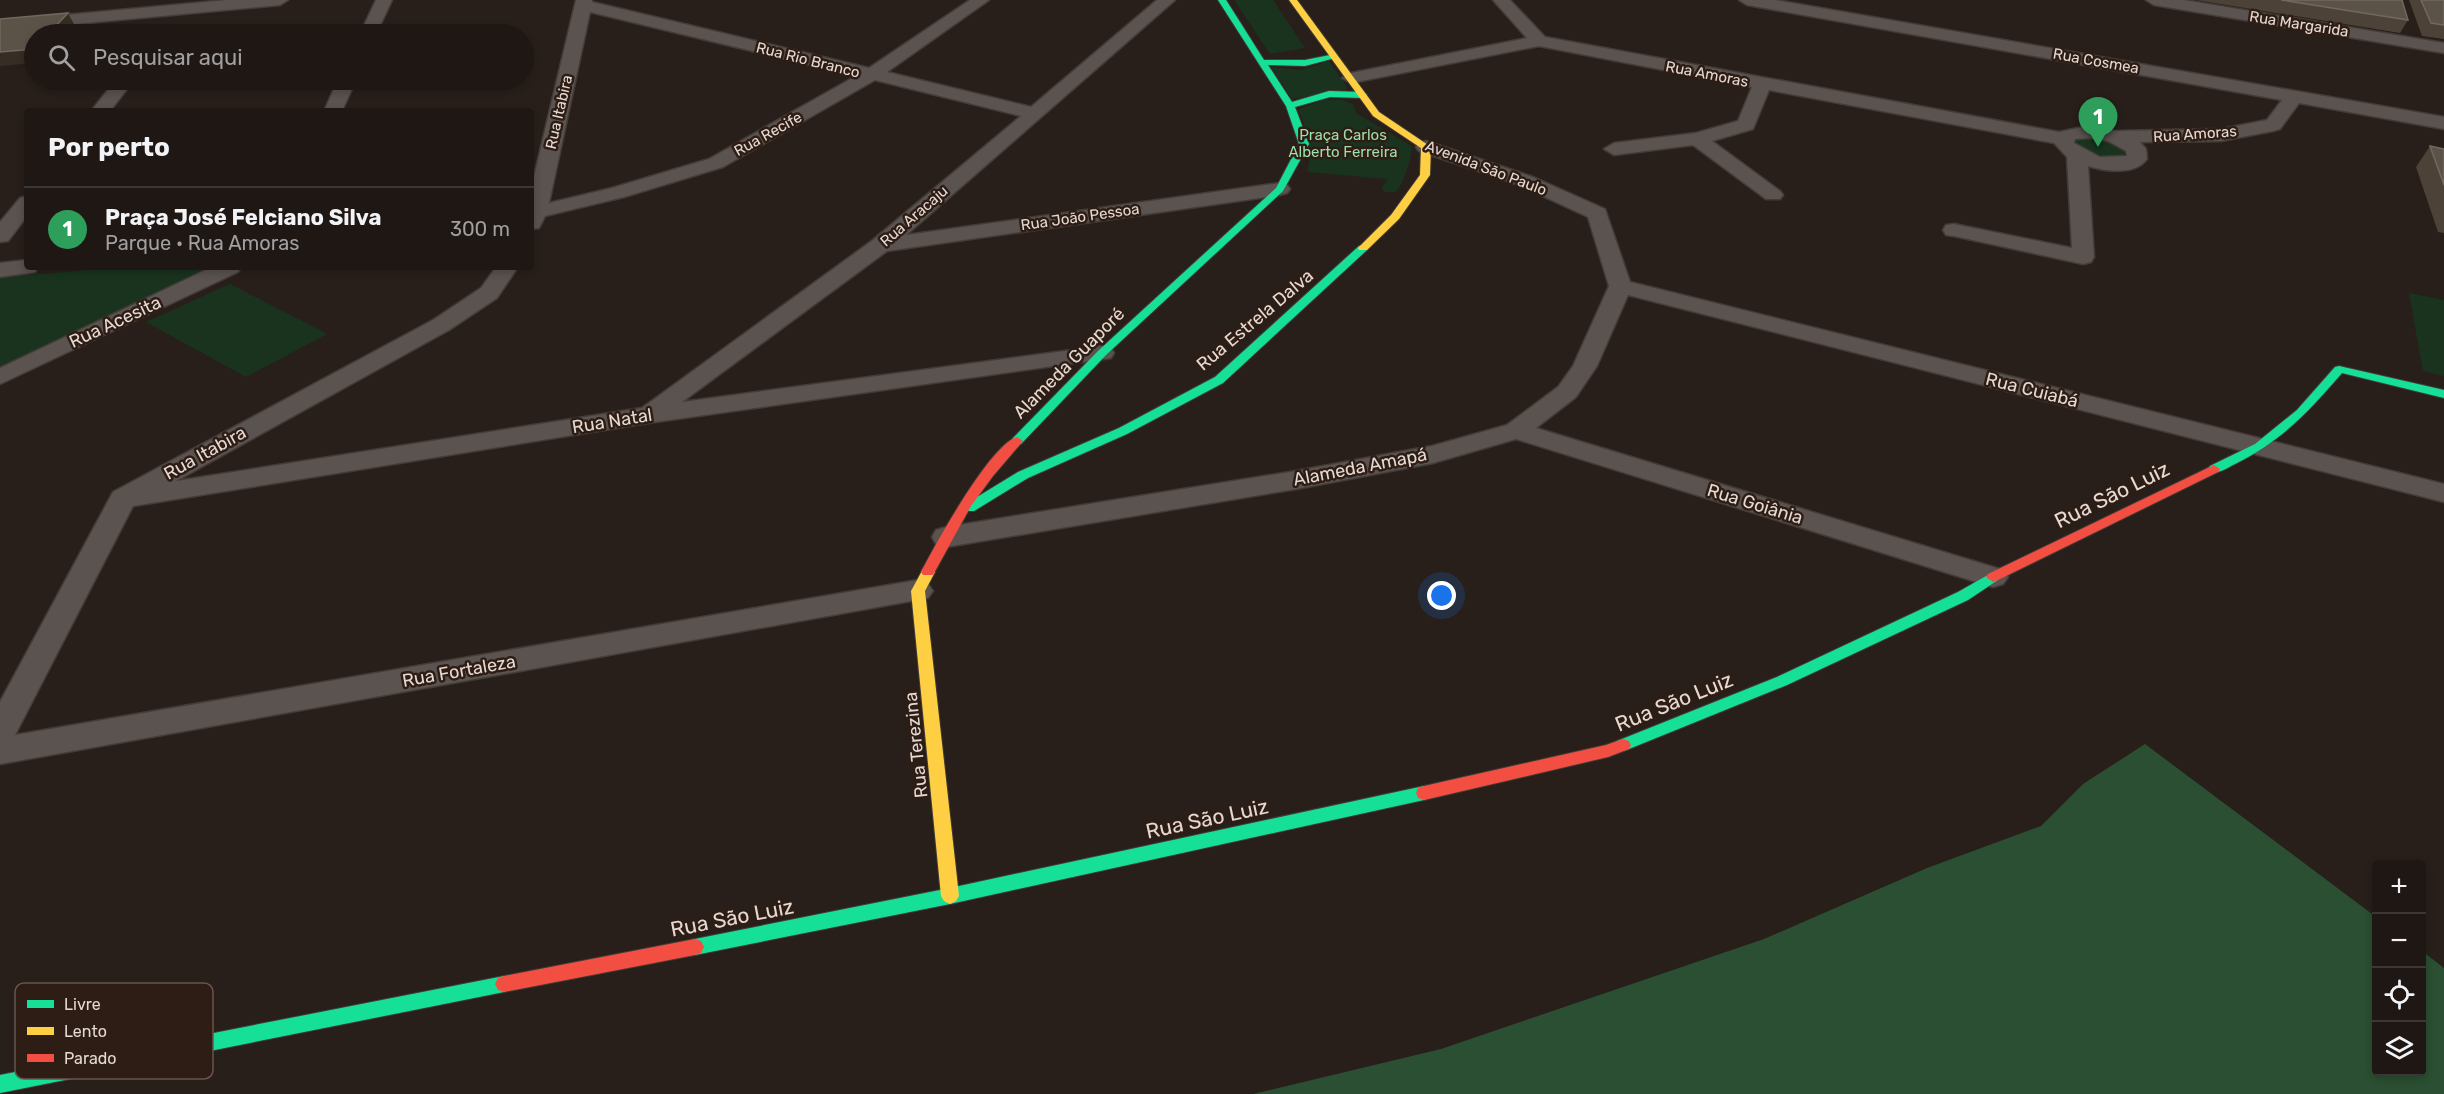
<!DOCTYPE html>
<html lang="pt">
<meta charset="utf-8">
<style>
:root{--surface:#1e1714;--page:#26201d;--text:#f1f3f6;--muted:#a19fa0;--line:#3c3634;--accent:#8c9099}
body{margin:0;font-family:Rubik,sans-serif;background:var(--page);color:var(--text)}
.controls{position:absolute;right:18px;bottom:18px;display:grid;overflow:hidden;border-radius:6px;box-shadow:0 3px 9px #0003}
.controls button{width:54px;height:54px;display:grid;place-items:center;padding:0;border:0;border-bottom:2px solid var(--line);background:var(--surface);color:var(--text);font:30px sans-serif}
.you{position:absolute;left:1442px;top:596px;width:21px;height:21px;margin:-15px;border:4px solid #fff;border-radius:50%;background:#1a73e8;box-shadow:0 0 0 9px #1a73e833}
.badge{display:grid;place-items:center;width:39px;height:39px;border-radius:50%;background:var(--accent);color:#fff;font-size:20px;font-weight:700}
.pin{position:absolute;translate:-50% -50px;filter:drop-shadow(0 2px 3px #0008)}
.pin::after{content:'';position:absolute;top:32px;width:21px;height:18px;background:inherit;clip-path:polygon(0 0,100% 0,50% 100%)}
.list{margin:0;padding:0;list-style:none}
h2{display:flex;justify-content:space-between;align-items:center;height:78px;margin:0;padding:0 24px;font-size:26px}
h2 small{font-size:20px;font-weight:400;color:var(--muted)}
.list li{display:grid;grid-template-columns:39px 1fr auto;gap:18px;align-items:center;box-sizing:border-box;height:84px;padding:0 24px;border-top:2px solid var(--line)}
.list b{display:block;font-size:22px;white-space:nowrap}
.list p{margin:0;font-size:20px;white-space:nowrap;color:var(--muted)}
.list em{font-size:20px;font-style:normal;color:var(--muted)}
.icon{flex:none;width:33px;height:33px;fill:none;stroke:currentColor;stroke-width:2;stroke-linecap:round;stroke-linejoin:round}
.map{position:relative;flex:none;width:2444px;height:1094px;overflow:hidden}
.search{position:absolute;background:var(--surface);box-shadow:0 3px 9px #0003;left:24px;top:24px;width:510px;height:66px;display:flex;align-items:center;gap:15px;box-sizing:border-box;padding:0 21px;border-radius:33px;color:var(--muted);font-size:22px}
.panel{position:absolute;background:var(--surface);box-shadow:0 3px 9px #0003;left:24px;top:108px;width:510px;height:162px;border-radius:6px}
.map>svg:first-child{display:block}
</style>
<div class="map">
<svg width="2444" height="1094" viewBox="0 0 2444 1094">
<rect width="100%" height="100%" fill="#281f1a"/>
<g fill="#1a331f">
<polygon points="1234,0 1273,0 1305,48 1270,54"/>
<polygon points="1329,61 1348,89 1292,99 1271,67 1301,70"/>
<path d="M1323 100H1343L1353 104 1356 113 1411 146C1413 157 1403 184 1396 192H1384L1382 187 1388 179 1307 172C1314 147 1308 132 1298 110Z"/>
<polygon points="2081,137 2105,139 2126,152 2121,158 2099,158 2077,149 2073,142"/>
<polygon points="129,267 212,267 0,370 0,277"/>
<polygon points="230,284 327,334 246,377 146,322"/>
<polygon points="2409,293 2444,300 2444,376 2423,371"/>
</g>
<polygon fill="#2b4f32" points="2145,744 2376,917 2376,1072 2422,1072 2422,951 2444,968 2444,1094 1253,1094 1441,1049 1764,939 1927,868 2041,826 2083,784"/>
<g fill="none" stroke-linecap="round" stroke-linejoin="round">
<g stroke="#433b37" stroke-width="3">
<g id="street">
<polygon points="227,0 288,0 280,5 0,31 0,21"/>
<polygon points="376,0 392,0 376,34 360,34"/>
<path d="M576 0H592V2L869 68 970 0H989L887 72 1031 107 1157 0H1175L906 235 1280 183 1287 185 1290 189 1287 193 1280 195 887 251 682 402 1102 346 1111 348 1114 353 1111 358 648 423 133 506 15 735 918 580 928 584 933 591 928 598 0 764V702L113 492 433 320 481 288 496 267H518L497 298 449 330 176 481 642 408 873 240 1021 116 875 80 723 167 624 197 545 216 539 228 531 229V189ZM590 12 856 76 709 159 612 188 549 203Z"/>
<path d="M1493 0H1510L1545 37 2059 132 2083 127 2116 131 2221 129 2267 120 2282 100 1747 5 1739 0H1775L2444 117V129L2299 103 2280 129 2273 131 2221 141 2140 142 2146 149 2147 159C2135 176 2104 171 2088 166L2094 257 2091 262 2083 264 1954 236 1946 235 1943 230 1946 225 1954 224 2072 248 2067 157 2054 143 1769 90 1753 129 1712 141 1780 191 1783 195 1780 199H1766L1693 145 1614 155 1604 149 1614 143 1696 133 1738 121 1752 87 1539 46 1351 83 1342 78 1351 73 1527 38ZM2091 138 2108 141 2126 151 2127 156 2100 157 2074 143 2075 139Z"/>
<polygon points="2146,0 2184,0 2444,43 2444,53 2154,5"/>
<polygon points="116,80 134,80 110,111 91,111"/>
<polygon points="338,80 356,80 342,111 324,111"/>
<polygon points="1426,141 1533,177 1605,209 1630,282 2444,484 2444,502 1628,295 1597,366 1576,397 1536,428 2003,570 2008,577 2003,584 1993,587 1983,584 1516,439 1433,463 1296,489 946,547 936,544 932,537 936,530 946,527 1296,471 1432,446 1507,425 1558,387 1573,366 1609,286 1588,217 1519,185 1419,151 1416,147 1419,143"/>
<polygon points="27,196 27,216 8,241 0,242 0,222 20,198"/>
<polygon points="27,260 27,267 38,267 35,272 0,277 0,263"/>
<polygon points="212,267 241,267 238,272 0,384 0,368"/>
</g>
</g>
<g stroke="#433b37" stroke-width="2">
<g id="fast">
<polygon points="1218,0 1226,0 1264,60 1305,60 1335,54 1335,58 1305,66 1268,65 1292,102 1329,91 1363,92 1367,95 1363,98 1330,97 1295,107 1309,144 1283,191 1106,355 1021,444 1013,444 1011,441 1013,438 1098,351 1276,188 1299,144 1286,106"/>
<polygon points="1363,245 1367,246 1367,250 1223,383 1127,434 1028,478 974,511 964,511 962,508 964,505 1018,472 1119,428 1215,377 1359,246"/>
<path d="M2339 366 2444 390V398L2342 373C2308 412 2283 440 2235 464 2227 468 2219 474 2210 472L2208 469 2210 466 2255 444 2297 410 2335 367Z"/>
<polygon points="1993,572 2000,577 1998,580 1968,600 1787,685 1629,749 1623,751 1617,749 1615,745 1617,741 1777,677 1958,592"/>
<polygon points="1424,786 1430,788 1432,793 1430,798 1424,800 950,904 695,955 689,953 686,947 689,941 695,939 950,888"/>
<polygon points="504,976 510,978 513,984 510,990 504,992 0,1093 0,1075"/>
</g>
</g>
<g stroke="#433b37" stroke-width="2">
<g id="slow">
<polygon points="1289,0 1297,0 1379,112 1431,147 1430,175 1399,219 1367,250 1359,250 1358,248 1391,215 1420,175 1421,148 1373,116"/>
<polygon points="928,567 935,572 925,591 959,896 956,901 950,904 944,901 941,896 911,591 923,569"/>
</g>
</g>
<g stroke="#433b37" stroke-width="2">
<g id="jam">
<path d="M1017 437 1023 441 993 476 971 506 933 575H923L921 572C935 545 990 445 1017 437Z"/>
<polygon points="2214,465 2220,469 2218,472 1998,580 1993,582 1986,577 1988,574"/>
<polygon points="1623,739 1629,741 1631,745 1629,749 1608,757 1424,800 1418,798 1416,793 1418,788 1424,786 1606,745"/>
<polygon points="695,939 701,941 704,947 701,953 695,955 504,992 498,990 495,984 498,978 504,976"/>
</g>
</g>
<use href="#street" fill="#5a5350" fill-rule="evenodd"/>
<use href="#fast" fill="#16e098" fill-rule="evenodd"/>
<use href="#slow" fill="#ffcf43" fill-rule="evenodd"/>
<use href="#jam" fill="#f24e42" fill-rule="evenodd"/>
</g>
<g fill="#4c4238">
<polygon points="2196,0 2402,0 2408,20 2400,33"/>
<polygon points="2409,0 2444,0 2444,39 2422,36"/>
<polygon points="2430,146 2444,149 2444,233 2438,232 2416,167"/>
</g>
<g fill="#362d25">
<polygon points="68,13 75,26 68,34 48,34"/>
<polygon points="34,49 34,63 0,66 0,52"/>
</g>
<g fill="#5c5348" stroke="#72685e" stroke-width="1.5">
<polygon points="2281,0 2402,0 2408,20"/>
<polygon points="2421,0 2444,0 2444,25 2431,23"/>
<polygon points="68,13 48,34 34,34 34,49 0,52 0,19"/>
<polygon points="2430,146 2444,149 2444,185"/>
</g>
<g text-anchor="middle" stroke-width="5" stroke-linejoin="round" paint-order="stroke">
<g font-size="15" fill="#e5d9d3" stroke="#2e1d14">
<text transform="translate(2299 24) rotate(9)" y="5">Rua Margarida</text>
<text transform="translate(808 60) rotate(14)" y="5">Rua Rio Branco</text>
<text transform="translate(2096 61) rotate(10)" y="5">Rua Cosmea</text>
<text transform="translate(1707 74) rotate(11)" y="5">Rua Amoras</text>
<text transform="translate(559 112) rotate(-77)" y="5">Rua Itabira</text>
<text transform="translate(768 134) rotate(-29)" y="5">Rua Recife</text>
<text transform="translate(2195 134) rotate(-4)" y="5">Rua Amoras</text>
<text transform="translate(1486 168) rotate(21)" y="5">Avenida São Paulo</text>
<text transform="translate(914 216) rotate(-41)" y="5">Rua Aracaju</text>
<text transform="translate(1080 217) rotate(-8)" y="5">Rua João Pessoa</text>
</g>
<g font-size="15" fill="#9bdfaa" stroke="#2e1d14">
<text x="1343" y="140">Praça Carlos<tspan x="1343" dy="17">Alberto Ferreira</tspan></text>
</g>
<g font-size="18" fill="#e5d9d3" stroke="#2e1d14">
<text transform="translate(1255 320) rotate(-40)" y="6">Rua Estrela Dalva</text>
<text transform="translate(115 322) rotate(-25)" y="6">Rua Acesita</text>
<text transform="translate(1069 363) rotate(-45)" y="6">Alameda Guaporé</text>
<text transform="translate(2032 390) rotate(14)" y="6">Rua Cuiabá</text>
<text transform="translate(612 421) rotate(-9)" y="6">Rua Natal</text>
<text transform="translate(205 453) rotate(-29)" y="6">Rua Itabira</text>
<text transform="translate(1360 467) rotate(-11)" y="6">Alameda Amapá</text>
<text transform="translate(1755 504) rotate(17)" y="6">Rua Goiânia</text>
<text transform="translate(459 671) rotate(-10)" y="6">Rua Fortaleza</text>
<text transform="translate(916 745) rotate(-96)" y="6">Rua Terezina</text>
</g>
<g font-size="21" fill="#e5d9d3" stroke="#2e1d14">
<text transform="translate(2112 495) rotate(-26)" y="7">Rua São Luiz</text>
<text transform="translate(1674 702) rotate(-22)" y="7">Rua São Luiz</text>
<text transform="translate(1207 819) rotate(-12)" y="7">Rua São Luiz</text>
<text transform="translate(732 918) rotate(-11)" y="7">Rua São Luiz</text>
</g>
</g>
<rect x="15" y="983" width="198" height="96" rx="9" fill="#2e1d14" stroke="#65554d" stroke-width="1.5"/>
<rect x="27" y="1000" width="27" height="8" fill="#16e098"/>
<rect x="27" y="1027" width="27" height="8" fill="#ffcf43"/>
<rect x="27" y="1054" width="27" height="8" fill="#f24e42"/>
<g font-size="16" fill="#e5d9d3">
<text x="64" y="1010">Livre</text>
<text x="64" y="1037">Lento</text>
<text x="64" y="1064">Parado</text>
</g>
</svg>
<div class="controls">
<button>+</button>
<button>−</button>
<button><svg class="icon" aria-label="locate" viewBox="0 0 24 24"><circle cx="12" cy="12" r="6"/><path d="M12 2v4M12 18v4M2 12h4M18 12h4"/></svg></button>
<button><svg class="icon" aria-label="layers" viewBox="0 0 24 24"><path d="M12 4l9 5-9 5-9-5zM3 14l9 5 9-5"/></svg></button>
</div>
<div class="you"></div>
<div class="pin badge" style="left:2098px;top:147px;background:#2e9e5b">1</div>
<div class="search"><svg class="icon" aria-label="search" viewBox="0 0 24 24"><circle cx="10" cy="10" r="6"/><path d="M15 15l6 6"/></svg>Pesquisar aqui</div>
<section class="panel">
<h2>Por perto<small></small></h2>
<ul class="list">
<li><span class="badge" style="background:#2e9e5b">1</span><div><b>Praça José Felciano Silva</b><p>Parque · Rua Amoras</p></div><em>300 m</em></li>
</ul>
</section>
</div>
